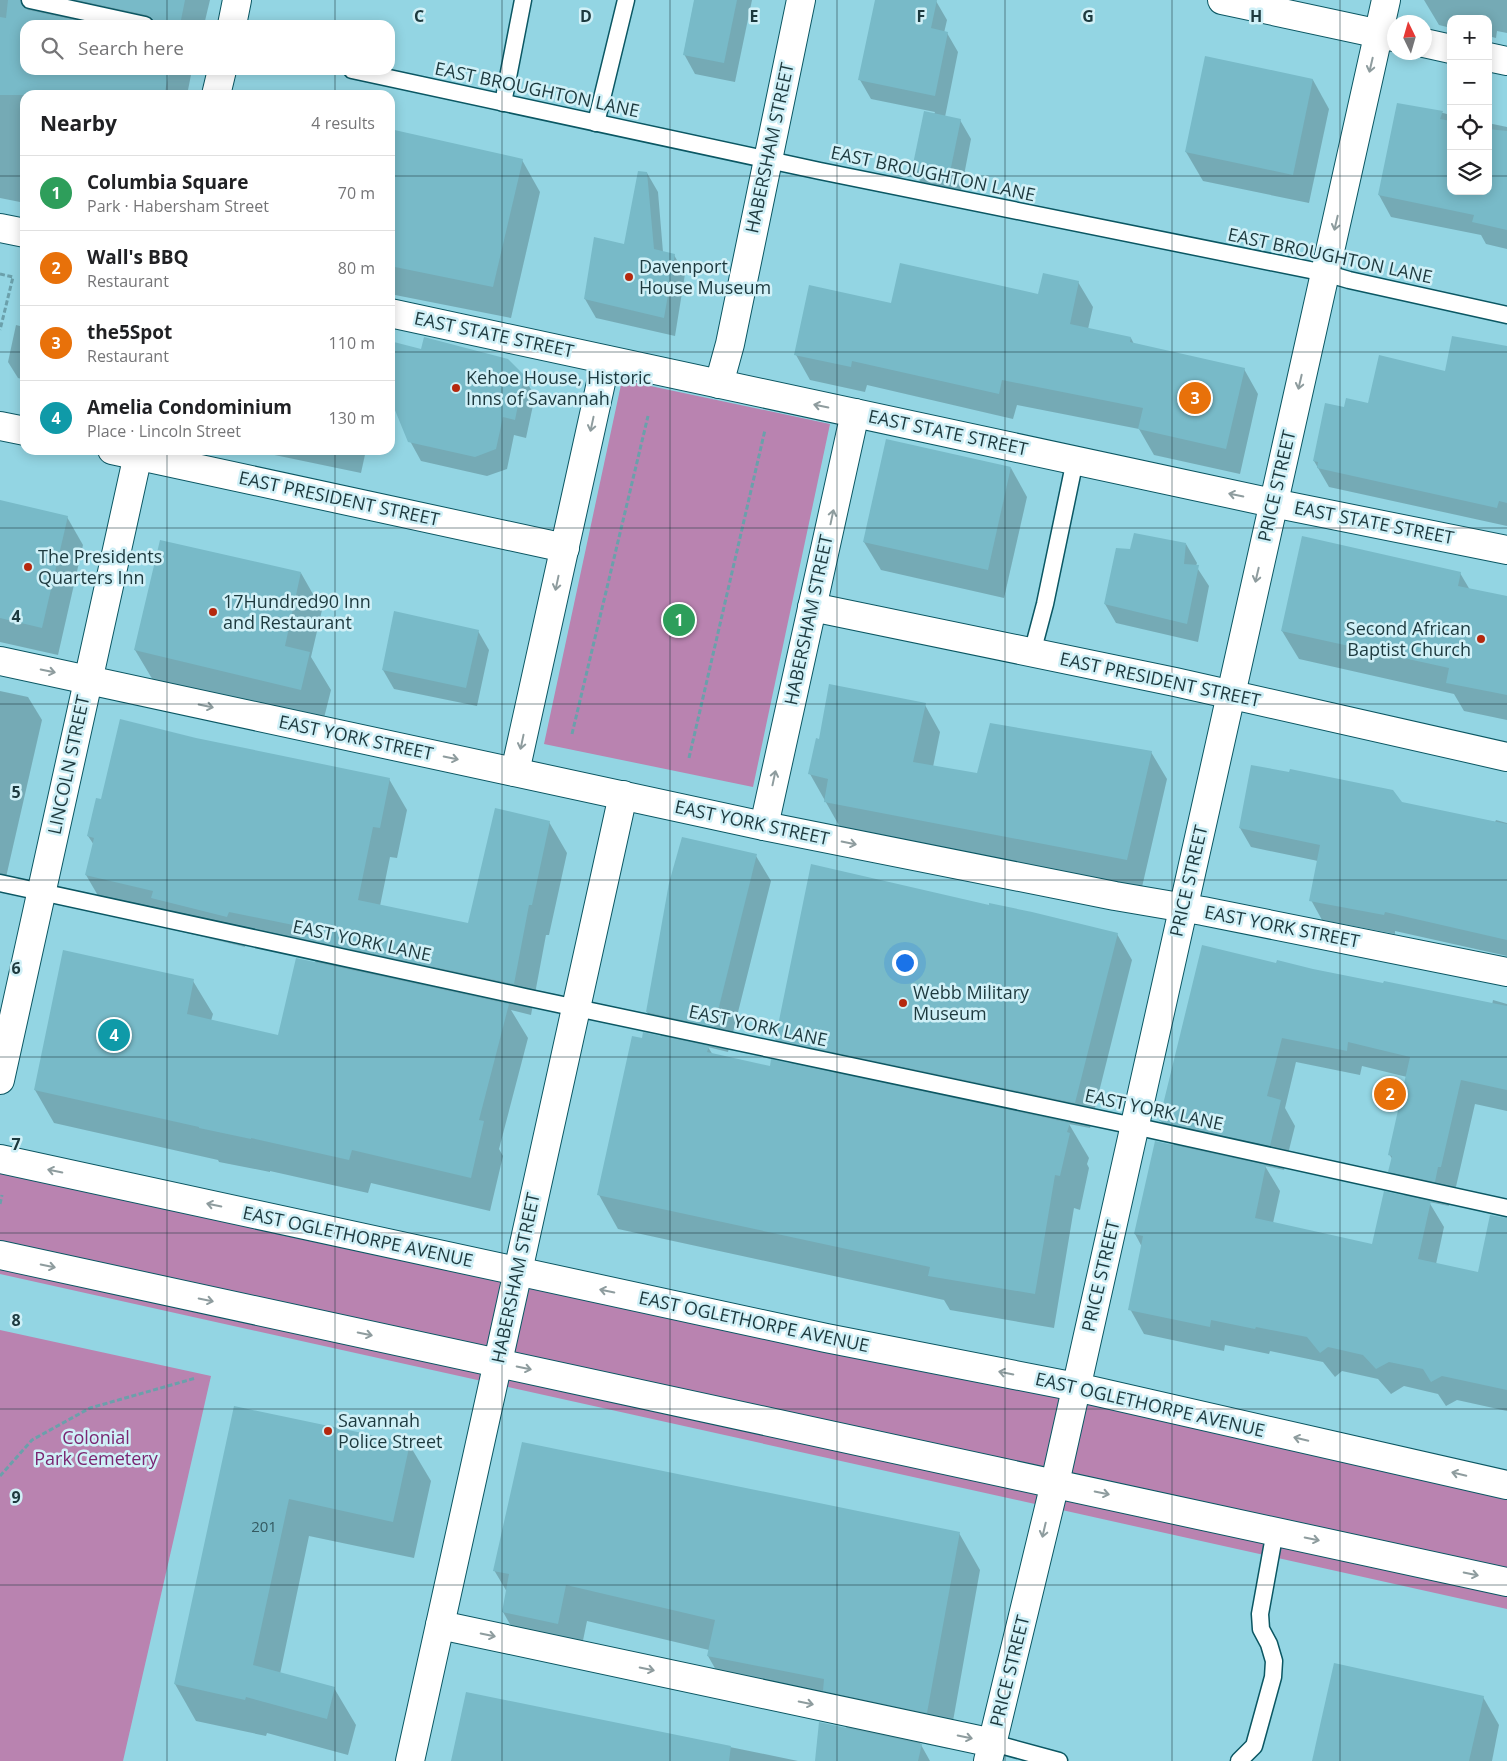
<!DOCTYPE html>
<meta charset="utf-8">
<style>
:root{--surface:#fff;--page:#f6f6f6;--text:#202124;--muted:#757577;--line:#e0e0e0;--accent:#b5280e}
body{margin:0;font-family:"Open Sans",sans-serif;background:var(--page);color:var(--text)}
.controls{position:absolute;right:15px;top:15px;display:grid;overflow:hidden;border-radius:10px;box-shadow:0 2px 12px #0003}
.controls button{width:45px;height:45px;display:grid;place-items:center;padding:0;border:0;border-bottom:1px solid var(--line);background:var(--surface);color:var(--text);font:25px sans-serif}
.compass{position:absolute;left:1387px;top:15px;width:45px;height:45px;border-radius:50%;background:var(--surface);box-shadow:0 2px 12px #0003;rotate:355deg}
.you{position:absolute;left:904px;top:962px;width:18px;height:18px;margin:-12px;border:4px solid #fff;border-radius:50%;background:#1a73e8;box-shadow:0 0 0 8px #1a73e833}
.badge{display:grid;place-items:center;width:32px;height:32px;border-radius:50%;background:var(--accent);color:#fff;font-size:16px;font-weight:700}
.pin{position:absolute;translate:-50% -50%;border:2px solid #fff;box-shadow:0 1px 5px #0006}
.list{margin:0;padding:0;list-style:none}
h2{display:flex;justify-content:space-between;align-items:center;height:65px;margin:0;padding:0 20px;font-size:21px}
h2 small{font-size:16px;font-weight:400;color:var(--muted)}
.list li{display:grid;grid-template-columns:32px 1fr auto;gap:15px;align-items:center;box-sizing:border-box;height:75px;padding:0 20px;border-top:1px solid var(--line)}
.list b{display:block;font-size:19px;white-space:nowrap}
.list p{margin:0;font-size:16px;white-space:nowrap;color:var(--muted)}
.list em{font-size:16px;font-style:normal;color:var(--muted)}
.icon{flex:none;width:28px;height:28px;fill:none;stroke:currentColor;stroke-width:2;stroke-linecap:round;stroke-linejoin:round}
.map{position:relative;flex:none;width:1507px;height:1761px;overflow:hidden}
.search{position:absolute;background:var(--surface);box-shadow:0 2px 12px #0003;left:20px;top:20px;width:375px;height:55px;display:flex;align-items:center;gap:12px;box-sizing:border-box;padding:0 18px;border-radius:15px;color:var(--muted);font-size:19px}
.panel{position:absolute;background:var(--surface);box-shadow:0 2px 12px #0003;left:20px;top:90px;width:375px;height:365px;border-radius:15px}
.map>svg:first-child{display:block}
</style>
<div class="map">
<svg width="1507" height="1761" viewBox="0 0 1507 1761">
<rect width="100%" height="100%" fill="#93d5e3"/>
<g fill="#b983b0">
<polygon points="622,380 830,424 753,787 544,744"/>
<polygon points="0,1152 1507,1474 1507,1609 0,1274"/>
<polygon points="0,1330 211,1376 123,1761 0,1761"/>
</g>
<g fill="#0003" fill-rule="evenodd">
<polygon points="0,0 210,0 204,25 25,25 25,70 192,70 187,95 25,95 25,203 0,198"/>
<polygon points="695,0 752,0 735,82 695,74 684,54"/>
<polygon points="876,0 936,1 947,20 944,33 947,33 958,52 945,117 960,120 971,139 960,196 924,188 913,169 935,112 871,99 860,80"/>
<polygon points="1424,0 1507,0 1507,33 1497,31 1496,38 1488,36 1488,19 1451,19 1451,28 1439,25"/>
<polygon points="1206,58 1313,80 1329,109 1309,203 1203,181 1186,152"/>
<polygon points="1439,112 1451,115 1451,191 1488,191 1488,123 1507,127 1507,249 1486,244 1481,235 1391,217 1379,195"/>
<polygon points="390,130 522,160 540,192 511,318 390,294"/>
<polygon points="647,173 658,192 663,252 674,255 685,274 675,336 596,318 585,299 625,245"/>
<polygon points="1078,282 1093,307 1088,329 1131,338 1134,344 1244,369 1258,394 1240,474 1154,455 1139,429 1017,405 1013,419 867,385 865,392 810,380 796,355 892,304 1039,296"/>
<polygon points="25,296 25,380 18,378 8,362 16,325 20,326"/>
<polygon points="1507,365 1507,526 1329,487 1314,461 1345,408 1369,404 1446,372"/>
<polygon points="523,376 535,396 526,438 514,435 507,469 487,476 421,461 410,441 390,395"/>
<polygon points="251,450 366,450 361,473"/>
<polygon points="1011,468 1027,497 1004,598 881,570 864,542"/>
<polygon points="0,502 67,517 83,545 58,655 0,642"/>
<polygon points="1186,544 1197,563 1196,566 1209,586 1198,642 1116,623 1105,604"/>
<polygon points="301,573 322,610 311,657 331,690 322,726 157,687 135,650"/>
<polygon points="1460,573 1470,590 1507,598 1507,720 1464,711 1454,694 1299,659 1282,631"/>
<polygon points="478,631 489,650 477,706 394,689 383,670"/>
<polygon points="0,691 28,697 42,720 4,886 0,885"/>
<polygon points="925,705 940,732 933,767 978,775 1151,752 1167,779 1142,887 841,829 810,774"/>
<polygon points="196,739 389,779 407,810 397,858 390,857 380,906 469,924 549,822 567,853 549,935 546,935 531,1015 511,1010 528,1038 499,1149 503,1156 490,1211 371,1183 368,1193 270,1171 270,1172 219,1162 218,1160 54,1123 35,1090 193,981 213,1014 211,1021 279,1037 316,963 312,956 246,942 245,947 170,929 165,921 104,906 86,875 94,845 88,836 102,801"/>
<polygon points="1401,804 1495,822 1496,820 1507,823 1507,956 1395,931 1395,934 1322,920 1311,900 1318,861 1251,847 1240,828"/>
<polygon points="756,856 771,881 728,1052 708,1047 713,1055 771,1067 791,1065 776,1040 1117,934 1132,960 1090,1128 1069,1124 1089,1158 1087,1164 1089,1168 1080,1210 1074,1208 1054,1328 950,1310 944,1300 618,1229 599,1195 643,1040 662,1038 647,1012"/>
<path d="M1277 964 1492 1005 1493 1000 1507 1004V1111L1475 1104 1455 1191H1452L1449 1206 1429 1202 1444 1227 1436 1264 1479 1274 1507 1227V1411L1457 1400 1446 1406 1438 1394 1404 1386 1391 1394 1378 1379 1342 1371 1335 1377 1323 1362 1270 1351 1269 1354 1225 1345 1224 1351 1144 1334 1130 1309 1142 1247 1135 1234 1175 1147 1161 1121ZM1296 1062 1360 1075 1362 1066 1407 1077 1389 1154 1393 1160 1390 1172 1405 1197 1372 1246 1273 1223 1280 1191 1265 1166 1284 1170 1295 1126 1285 1108Z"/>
<polygon points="235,1407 409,1444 431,1481 414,1558 309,1536 280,1674 334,1688 356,1725 348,1755 267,1733 266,1736 196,1721 175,1684"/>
<polygon points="959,1533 980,1570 948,1749 920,1743 930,1761 816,1761 847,1729 838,1714 729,1693 708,1656 709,1650 587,1621 579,1660 524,1649 503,1612 507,1592 494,1570"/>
<polygon points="467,1693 798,1761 452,1761"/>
<polygon points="1483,1697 1499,1725 1492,1761 1314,1761"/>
</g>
<g fill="#78bac8">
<polygon points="8,0 20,0 23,7 28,10 98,25 25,25 25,70 170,70 164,95 0,95 0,17 6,18"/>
<polygon points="77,0 185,0 180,25 155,25 152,18 147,15"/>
<polygon points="694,0 737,0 724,63 683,55"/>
<polygon points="875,0 937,0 931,28 948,32 935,96 858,80"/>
<polygon points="1205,56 1313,79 1293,175 1185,152"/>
<polygon points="1397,103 1443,111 1440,119 1451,121 1451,191 1488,191 1488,129 1507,131 1507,230 1472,222 1474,215 1378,195"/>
<polygon points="924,111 961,119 949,177 912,169"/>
<polygon points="390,129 523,159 493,287 390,266"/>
<polygon points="638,171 647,172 654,249 675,254 664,318 584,299 594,237 624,244"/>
<polygon points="900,263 1038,294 1043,273 1079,281 1070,324 1131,337 1130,342 1245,368 1226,449 1138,429 1143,408 1002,380 999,394 852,361 851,367 794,355 809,285 891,303"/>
<polygon points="1452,336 1507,346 1507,503 1499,501 1497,508 1317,468 1318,462 1313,461 1325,403 1344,407 1346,398 1368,403 1379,355 1445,371"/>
<polygon points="424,337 508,359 524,375 515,420 503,417 496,449 475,457 408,442 390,398 390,341 421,349"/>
<polygon points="886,439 1011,467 988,570 863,542"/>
<polygon points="0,500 68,516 42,628 0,618"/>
<polygon points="1134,533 1186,543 1184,564 1199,565 1187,624 1104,604 1116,548 1130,549"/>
<polygon points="1302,536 1461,572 1458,586 1507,596 1507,695 1446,683 1449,668 1281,631"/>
<polygon points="160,540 301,572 285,646 310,652 301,690 134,650"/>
<polygon points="394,611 479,630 466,688 382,670"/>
<polygon points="829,684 926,703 913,762 977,773 990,723 1152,751 1127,860 824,802 828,779 808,774 816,738 819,739"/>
<polygon points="120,719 196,738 390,778 380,828 373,827 358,900 468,923 495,808 550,821 532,905 529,905 514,984 300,938 303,927 229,912 227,917 151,898 153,891 85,875 94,838 87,836 96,798 101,799"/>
<polygon points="1251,765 1289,772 1290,769 1393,790 1402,802 1507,824 1507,940 1385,912 1384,915 1309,901 1320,845 1239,828"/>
<polygon points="682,837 757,854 714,1027 646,1012 669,883"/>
<polygon points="811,864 989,905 989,903 1032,912 1118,933 1075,1103 775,1040"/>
<polygon points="1202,945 1276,963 1277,960 1313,969 1383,983 1384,981 1507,1006 1507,1090 1461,1080 1441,1167 1438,1167 1435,1182 1388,1172 1392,1156 1388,1155 1410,1057 1348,1042 1347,1051 1282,1038 1267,1096 1281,1100 1270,1146 1159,1121"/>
<polygon points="63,950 194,979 187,1014 278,1035 296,958 509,1004 479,1120 484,1121 471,1178 352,1150 349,1160 251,1138 251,1139 199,1128 199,1127 34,1090"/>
<polygon points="643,1032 709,1046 707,1052 770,1066 771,1059 1070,1123 1067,1132 1070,1133 1060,1176 1055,1175 1035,1294 928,1276 930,1267 597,1195 632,1036 642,1038"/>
<polygon points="1155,1141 1266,1165 1255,1218 1372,1244 1384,1191 1431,1201 1418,1259 1478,1272 1490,1215 1507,1218 1507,1390 1442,1376 1431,1382 1423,1369 1389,1362 1376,1369 1363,1355 1328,1347 1320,1353 1307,1337 1256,1327 1255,1329 1211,1320 1210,1327 1128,1310 1143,1236 1134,1234"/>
<polygon points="234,1406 410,1443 393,1522 289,1499 253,1665 335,1687 327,1719 246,1697 245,1700 174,1684"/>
<polygon points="522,1442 960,1532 927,1713 823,1691 824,1679 707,1656 715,1620 566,1585 558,1624 502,1612 509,1574 493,1571"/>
<polygon points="1334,1663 1484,1696 1469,1761 1312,1761"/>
<polygon points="466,1692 731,1746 729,1761 451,1761"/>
<polygon points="819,1722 922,1744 918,1761 815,1761"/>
</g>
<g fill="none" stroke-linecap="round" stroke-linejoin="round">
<g stroke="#0b5763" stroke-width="19">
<g id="lane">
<polyline points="30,0 145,25"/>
<polyline points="352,70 820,171 1325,273 1349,280 1507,315"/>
<polyline points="503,103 523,0"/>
<polyline points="596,123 626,0"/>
<polyline points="1032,653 1045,604 1075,460"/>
<polyline points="0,883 525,997 1134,1126 1507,1208"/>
<polyline points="993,1743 1059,1761"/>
<polyline points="1239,1761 1254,1746 1273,1677 1274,1661 1269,1644 1261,1629 1260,1614 1275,1531"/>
</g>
</g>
<g stroke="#0b5763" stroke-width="30">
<g id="street">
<polyline points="232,25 237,0"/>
<polyline points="216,95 222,70"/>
<polyline points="0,228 25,233"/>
<polyline points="390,313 1273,503 1507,550"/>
<polyline points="719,384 730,344 801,0"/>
<polyline points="0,426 25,431"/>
<polyline points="112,450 565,548"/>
<polyline points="812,607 1175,682 1507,757"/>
<polyline points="0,661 764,826 1115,896 1203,911 1507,972"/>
<polyline points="515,772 606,360"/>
<polyline points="764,826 855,413"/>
<polyline points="0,1080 139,450"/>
<polyline points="440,1625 993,1743"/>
<polyline points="410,1761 623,795"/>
</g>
</g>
<g stroke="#0b5763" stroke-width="30">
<g id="secondary">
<polyline points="1222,0 1394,37"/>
<polyline points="1424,43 1451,49"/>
<polyline points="1488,57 1507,61"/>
<polyline points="0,1159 826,1338 1076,1387 1507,1485"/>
<polyline points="0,1255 1507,1582"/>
<polyline points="988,1761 1055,1483 1386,0"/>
</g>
</g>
<g stroke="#6ba0ab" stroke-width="3" stroke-dasharray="5 2.5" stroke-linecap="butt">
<polyline points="0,274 13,277 0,330"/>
<polyline points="572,734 648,416"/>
<polyline points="689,758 765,430"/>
<polyline points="0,1204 2,1195"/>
<polyline points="0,1476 32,1440 90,1408 196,1378"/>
</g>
<use href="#lane" stroke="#fff" stroke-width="16"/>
<use href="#street" stroke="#fff" stroke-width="28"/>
<use href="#secondary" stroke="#fff" stroke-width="28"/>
</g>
<defs><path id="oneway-shaft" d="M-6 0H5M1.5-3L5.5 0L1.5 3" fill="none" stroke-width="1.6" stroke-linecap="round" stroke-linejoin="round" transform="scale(1.25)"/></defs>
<g stroke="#8e9c9e">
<use href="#oneway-shaft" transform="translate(1371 65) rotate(103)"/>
<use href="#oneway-shaft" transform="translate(1336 223) rotate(103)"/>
<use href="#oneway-shaft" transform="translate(1300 382) rotate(103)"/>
<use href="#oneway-shaft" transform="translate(821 406) rotate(-168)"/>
<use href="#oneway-shaft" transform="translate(592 424) rotate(102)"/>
<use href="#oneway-shaft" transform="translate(1236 495) rotate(-168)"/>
<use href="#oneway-shaft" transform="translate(832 517) rotate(-78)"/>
<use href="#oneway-shaft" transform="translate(1257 575) rotate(103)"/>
<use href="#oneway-shaft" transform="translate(557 583) rotate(102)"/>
<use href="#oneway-shaft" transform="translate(48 671) rotate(12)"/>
<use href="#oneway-shaft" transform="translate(206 706) rotate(12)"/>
<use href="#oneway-shaft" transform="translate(522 742) rotate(102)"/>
<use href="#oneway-shaft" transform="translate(451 758) rotate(12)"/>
<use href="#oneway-shaft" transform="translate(774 778) rotate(-78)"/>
<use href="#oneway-shaft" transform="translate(849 843) rotate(11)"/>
<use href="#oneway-shaft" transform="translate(55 1171) rotate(-168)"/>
<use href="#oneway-shaft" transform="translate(214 1205) rotate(-168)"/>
<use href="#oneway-shaft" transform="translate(48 1266) rotate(12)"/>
<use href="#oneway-shaft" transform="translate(607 1291) rotate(-168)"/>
<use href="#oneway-shaft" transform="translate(206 1300) rotate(12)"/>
<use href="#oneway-shaft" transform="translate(365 1334) rotate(12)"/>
<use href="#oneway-shaft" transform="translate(524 1368) rotate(12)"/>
<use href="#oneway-shaft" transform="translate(1006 1373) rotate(-169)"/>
<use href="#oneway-shaft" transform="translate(1301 1439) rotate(-167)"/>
<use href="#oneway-shaft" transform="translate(1459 1474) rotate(-167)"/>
<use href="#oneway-shaft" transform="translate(1102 1493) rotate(12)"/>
<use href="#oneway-shaft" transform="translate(1044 1530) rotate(103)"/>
<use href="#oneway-shaft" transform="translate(1312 1539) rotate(12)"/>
<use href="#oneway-shaft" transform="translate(1471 1574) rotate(12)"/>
<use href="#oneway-shaft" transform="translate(488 1635) rotate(12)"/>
<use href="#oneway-shaft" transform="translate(647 1669) rotate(12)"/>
<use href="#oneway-shaft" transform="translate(806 1703) rotate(12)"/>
<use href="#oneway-shaft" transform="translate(965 1737) rotate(12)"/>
</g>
<path fill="none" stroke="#1d393e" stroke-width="1" stroke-opacity="0.55" d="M167 0V25M335 0V25M502 0V1761M670 0V1761M837 0V1761M1005 0V1761M1172 0V1761M1340 0V1761M167 70V95M335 70V95M0 176H25M390 176H1451M1488 176H1507M0 352H25M390 352H1507M167 450V1761M335 450V1761M0 528H1507M0 704H1507M0 880H1507M0 1057H1507M0 1233H1507M0 1409H1507M0 1585H1507"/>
<g fill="#b5280e" stroke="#d0f0f7" stroke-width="2">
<circle cx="629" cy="277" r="5"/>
<circle cx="456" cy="388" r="5"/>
<circle cx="28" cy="567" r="5"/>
<circle cx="213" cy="612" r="5"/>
<circle cx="1481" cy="639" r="5"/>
<circle cx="903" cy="1003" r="5"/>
<circle cx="328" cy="1431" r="5"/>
</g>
<g text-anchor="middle" stroke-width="5" stroke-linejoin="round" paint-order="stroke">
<g font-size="15" fill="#345960">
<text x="264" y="1532">201</text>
</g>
<g font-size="18" fill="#1d393e" stroke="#d0f0f7">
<text transform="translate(537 90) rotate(12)" y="6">EAST BROUGHTON LANE</text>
<text transform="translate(770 148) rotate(-78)" y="6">HABERSHAM STREET</text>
<text transform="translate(933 174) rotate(12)" y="6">EAST BROUGHTON LANE</text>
<text transform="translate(1330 256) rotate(12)" y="6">EAST BROUGHTON LANE</text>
<text transform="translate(494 335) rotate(12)" y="6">EAST STATE STREET</text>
<text transform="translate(948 433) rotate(12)" y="6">EAST STATE STREET</text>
<text transform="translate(1277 486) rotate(-77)" y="6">PRICE STREET</text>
<text transform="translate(339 499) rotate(12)" y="6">EAST PRESIDENT STREET</text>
<text transform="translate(1374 523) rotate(11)" y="6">EAST STATE STREET</text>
<text transform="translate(809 620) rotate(-78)" y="6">HABERSHAM STREET</text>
<text transform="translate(1160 680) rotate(12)" y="6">EAST PRESIDENT STREET</text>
<text transform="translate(356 738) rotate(12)" y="6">EAST YORK STREET</text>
<text transform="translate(69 765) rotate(-78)" y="6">LINCOLN STREET</text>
<text transform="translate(752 823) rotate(12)" y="6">EAST YORK STREET</text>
<text transform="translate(1189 881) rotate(-77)" y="6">PRICE STREET</text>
<text transform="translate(1282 927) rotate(11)" y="6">EAST YORK STREET</text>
<text transform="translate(362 941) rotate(12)" y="6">EAST YORK LANE</text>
<text transform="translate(758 1026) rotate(12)" y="6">EAST YORK LANE</text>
<text transform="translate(1154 1110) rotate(12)" y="6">EAST YORK LANE</text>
<text transform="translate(358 1237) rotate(12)" y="6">EAST OGLETHORPE AVENUE</text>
<text transform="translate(1101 1276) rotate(-77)" y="6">PRICE STREET</text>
<text transform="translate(516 1278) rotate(-78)" y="6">HABERSHAM STREET</text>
<text transform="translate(754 1322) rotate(12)" y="6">EAST OGLETHORPE AVENUE</text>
<text transform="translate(1150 1405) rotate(13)" y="6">EAST OGLETHORPE AVENUE</text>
<text transform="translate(1010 1671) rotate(-76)" y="6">PRICE STREET</text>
</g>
<g font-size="18" fill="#1d393e" stroke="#d0f0f7" text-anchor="start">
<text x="639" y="273">Davenport<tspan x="639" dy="21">House Museum</tspan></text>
<text x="466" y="384">Kehoe House, Historic<tspan x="466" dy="21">Inns of Savannah</tspan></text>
<text x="38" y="563">The Presidents<tspan x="38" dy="21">Quarters Inn</tspan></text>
<text x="223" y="608">17Hundred90 Inn<tspan x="223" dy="21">and Restaurant</tspan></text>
<text x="1471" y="635" text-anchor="end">Second African<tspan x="1471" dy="21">Baptist Church</tspan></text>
<text x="913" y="999">Webb Military<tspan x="913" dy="21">Museum</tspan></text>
<text x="338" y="1427">Savannah<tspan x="338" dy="21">Police Street</tspan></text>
</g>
<g font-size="18" fill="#7a2571" stroke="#d0f0f7">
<text x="96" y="1444">Colonial<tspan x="96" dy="21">Park Cemetery</tspan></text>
</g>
</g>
<g font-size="16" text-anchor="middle" font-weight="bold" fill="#1d393e" stroke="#d0f0f7" stroke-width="5" stroke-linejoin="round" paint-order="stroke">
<text x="419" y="22">C</text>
<text x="586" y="22">D</text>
<text x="754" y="22">E</text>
<text x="921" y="22">F</text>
<text x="1088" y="22">G</text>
<text x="1256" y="22">H</text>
<text x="16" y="622">4</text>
<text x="16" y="798">5</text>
<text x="16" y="974">6</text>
<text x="16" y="1150">7</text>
<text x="16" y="1326">8</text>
<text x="16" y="1503">9</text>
</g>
</svg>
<div class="controls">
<button>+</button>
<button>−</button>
<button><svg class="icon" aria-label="locate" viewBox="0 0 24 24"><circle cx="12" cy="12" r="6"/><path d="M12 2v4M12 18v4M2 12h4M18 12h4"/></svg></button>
<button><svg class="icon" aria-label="layers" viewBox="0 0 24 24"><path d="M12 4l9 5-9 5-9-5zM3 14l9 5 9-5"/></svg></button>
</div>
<svg class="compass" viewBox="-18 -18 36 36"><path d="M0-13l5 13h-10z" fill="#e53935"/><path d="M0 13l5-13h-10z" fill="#757577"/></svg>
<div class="you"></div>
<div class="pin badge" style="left:679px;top:620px;background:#2e9e5b">1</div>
<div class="pin badge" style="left:1390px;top:1094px;background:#e8710a">2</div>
<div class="pin badge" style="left:1195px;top:398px;background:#e8710a">3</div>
<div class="pin badge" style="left:114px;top:1035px;background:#0f9aa8">4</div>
<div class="search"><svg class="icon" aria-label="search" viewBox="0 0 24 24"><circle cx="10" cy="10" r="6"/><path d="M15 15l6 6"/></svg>Search here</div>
<section class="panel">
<h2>Nearby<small>4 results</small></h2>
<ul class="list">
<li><span class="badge" style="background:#2e9e5b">1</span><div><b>Columbia Square</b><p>Park · Habersham Street</p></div><em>70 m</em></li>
<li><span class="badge" style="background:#e8710a">2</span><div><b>Wall's BBQ</b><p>Restaurant</p></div><em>80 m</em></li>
<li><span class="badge" style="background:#e8710a">3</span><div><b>the5Spot</b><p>Restaurant</p></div><em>110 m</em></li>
<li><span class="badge" style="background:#0f9aa8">4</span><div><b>Amelia Condominium</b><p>Place · Lincoln Street</p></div><em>130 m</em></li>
</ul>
</section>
</div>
